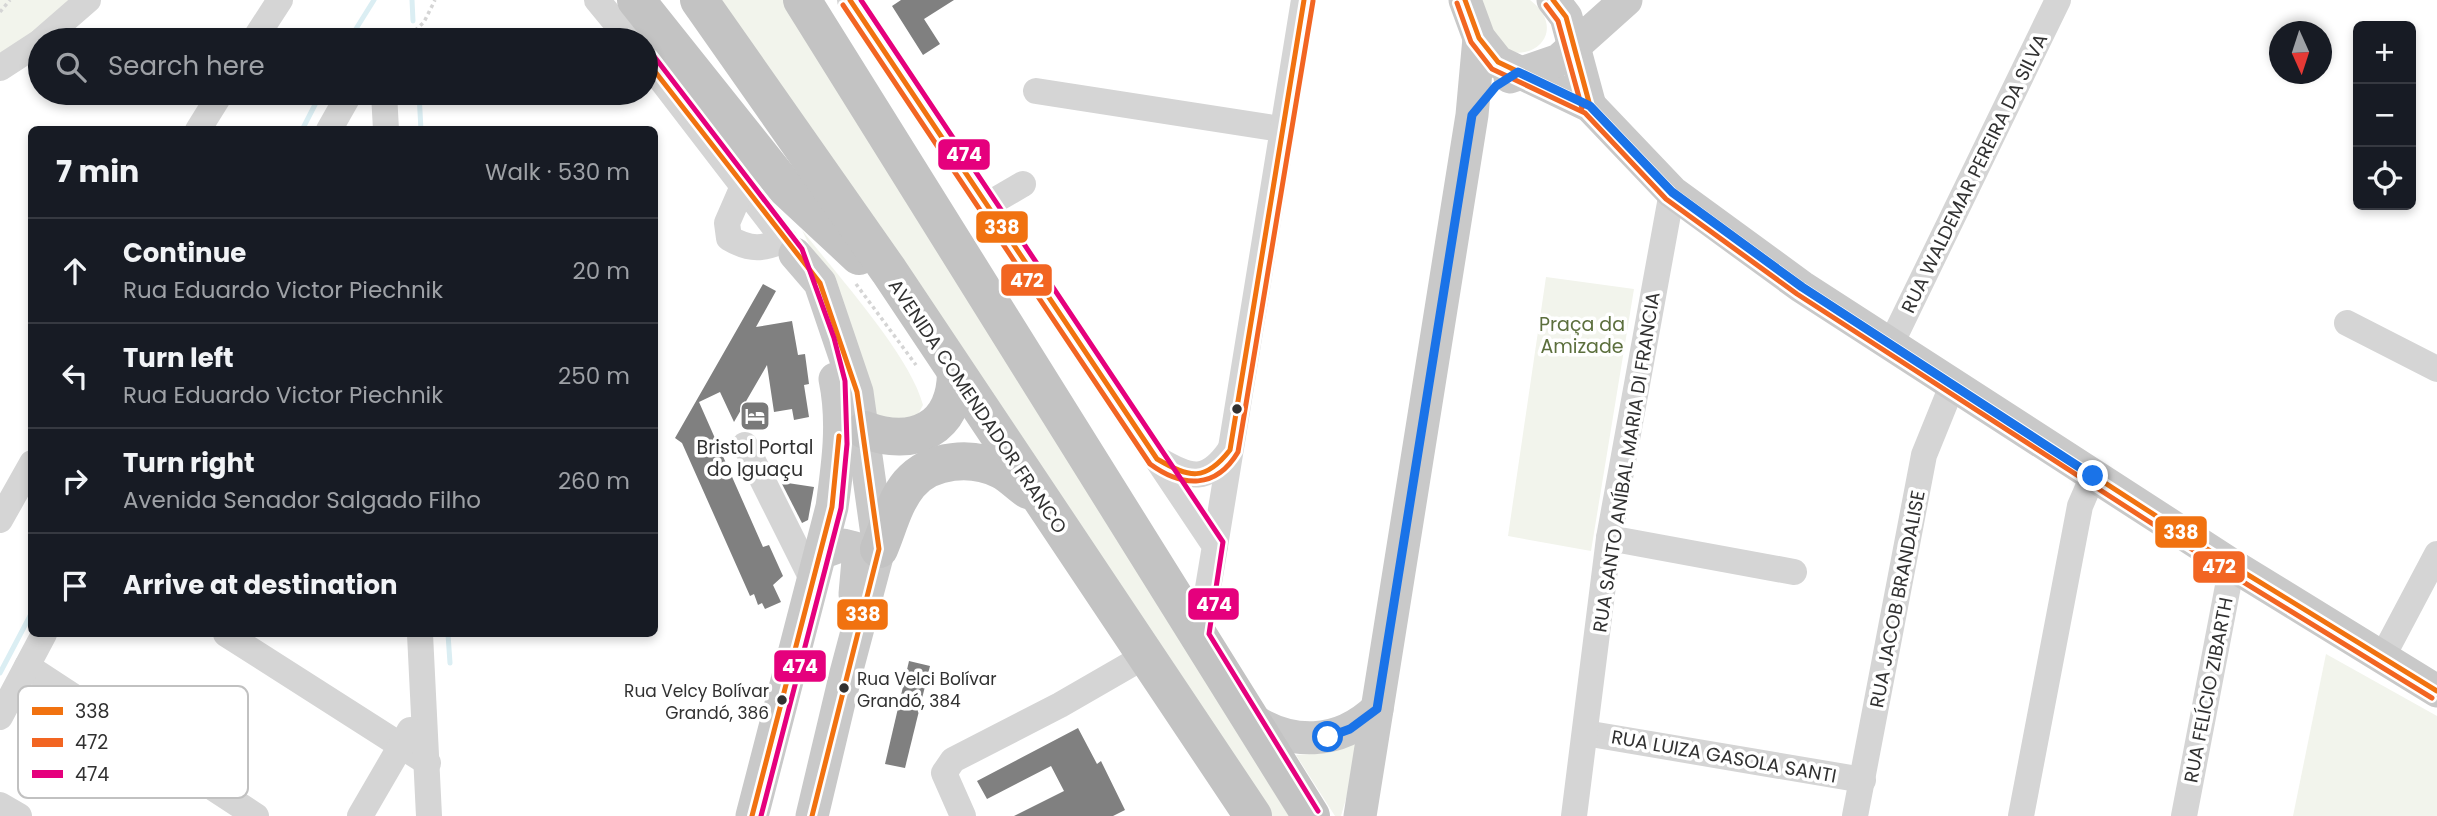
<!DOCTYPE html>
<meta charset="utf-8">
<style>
:root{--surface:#171b24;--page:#20242c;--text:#f1f3f6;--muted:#9ea1a6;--line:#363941}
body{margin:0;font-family:Poppins,sans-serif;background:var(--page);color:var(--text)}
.controls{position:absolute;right:21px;top:21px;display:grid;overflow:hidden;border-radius:10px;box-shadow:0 4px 10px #0003}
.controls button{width:63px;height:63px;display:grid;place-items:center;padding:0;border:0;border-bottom:2px solid var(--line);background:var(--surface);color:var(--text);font:35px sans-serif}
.compass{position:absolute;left:2269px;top:21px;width:63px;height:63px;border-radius:50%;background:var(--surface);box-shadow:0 4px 10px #0003;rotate:177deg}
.stop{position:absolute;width:21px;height:21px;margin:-16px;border:5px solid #1a73e8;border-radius:50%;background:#fff}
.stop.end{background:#1a73e8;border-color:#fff;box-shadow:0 2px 7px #0008}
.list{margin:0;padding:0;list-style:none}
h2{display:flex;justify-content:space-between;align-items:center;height:91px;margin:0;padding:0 28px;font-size:30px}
h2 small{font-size:23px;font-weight:400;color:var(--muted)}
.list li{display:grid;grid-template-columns:46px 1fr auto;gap:21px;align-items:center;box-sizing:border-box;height:105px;padding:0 28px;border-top:2px solid var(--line)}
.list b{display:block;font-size:26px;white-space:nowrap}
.list p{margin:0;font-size:23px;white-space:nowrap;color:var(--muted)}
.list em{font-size:23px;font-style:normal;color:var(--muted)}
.icon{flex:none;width:38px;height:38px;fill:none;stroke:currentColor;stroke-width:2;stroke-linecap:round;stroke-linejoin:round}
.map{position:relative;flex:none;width:2437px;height:816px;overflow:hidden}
.search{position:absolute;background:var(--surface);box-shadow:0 4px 10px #0003;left:28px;top:28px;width:630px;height:77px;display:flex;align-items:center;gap:18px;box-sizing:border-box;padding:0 24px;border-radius:38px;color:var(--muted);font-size:26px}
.panel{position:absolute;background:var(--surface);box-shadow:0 4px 10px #0003;left:28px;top:126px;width:630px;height:511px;border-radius:10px}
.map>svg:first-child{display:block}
</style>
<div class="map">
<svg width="2437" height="816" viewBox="0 0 2437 816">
<rect width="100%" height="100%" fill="#fff"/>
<g fill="#f2f4ec">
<polygon points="0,0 76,0 0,59"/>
<polygon points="717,0 790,0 1302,816 1270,816"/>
<path d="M1476 0H1530C1566 27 1539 65 1499 49Z"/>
<path d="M802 230C836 274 910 355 923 405L914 422 877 418 851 331Z"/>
<polygon points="1546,277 1634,289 1591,551 1508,536"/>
<polygon points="2326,654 2437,716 2437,816 2293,816"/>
<polygon points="1355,740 1359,754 1341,816 1335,816 1296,755 1323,753"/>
</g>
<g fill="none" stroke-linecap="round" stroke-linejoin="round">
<g stroke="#dbeef3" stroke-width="5">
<polyline points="412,0 413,21"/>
<polyline points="349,40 374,0"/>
<polyline points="419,93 421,130"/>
<polyline points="302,130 321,93"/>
<polyline points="448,634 450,663"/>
<polyline points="0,673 32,612"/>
</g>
</g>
<g fill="#808080">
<polygon points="901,0 954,0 924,19 940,44 923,55 892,6"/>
<polygon points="763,284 776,291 756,327 792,321 798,355 805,354 809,384 804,385 809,417 794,420 792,409 774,412 767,365 734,422 720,392 699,402 763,547 769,545 783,576 773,585 781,602 765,609 762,603 758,605 754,594 750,596 682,443 675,438"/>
<polygon points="781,482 814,487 808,520 802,523"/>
<polygon points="909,661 930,666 905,768 885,764"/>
<polygon points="1078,728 1097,764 1101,761 1125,810 1113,816 1014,816 1064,791 1051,766 987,799 977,781"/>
</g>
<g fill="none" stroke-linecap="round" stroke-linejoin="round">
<g stroke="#d5d5d5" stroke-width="3.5" stroke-dasharray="3.5 3.5" stroke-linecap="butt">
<polyline points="0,12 10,0"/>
<polyline points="405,40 424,22 435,0"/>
<polyline points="856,284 916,365"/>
</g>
<g stroke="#d5d5d5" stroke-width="26">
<polyline points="597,0 630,40"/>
<polyline points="850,0 1215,546 1200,636"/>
<polyline points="42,40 88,0"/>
<polyline points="254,40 280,0"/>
<polyline points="646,60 795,254"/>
<polyline points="0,68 40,42"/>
<polyline points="1036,91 1281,129"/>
<polyline points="384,93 386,130"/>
<polyline points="198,130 221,93"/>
<polyline points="329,130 350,93"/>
<path d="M744 184 727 223 729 238C751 251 763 249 785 240"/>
<polyline points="987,205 1023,184"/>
<polyline points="2347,323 2437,369"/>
<polyline points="1890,346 2058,0"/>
<polyline points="745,445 814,583"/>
<path d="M1159 460C1191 479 1207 483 1230 450"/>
<polyline points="0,520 32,463"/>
<polyline points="1609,538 1794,572"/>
<polyline points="1215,546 1304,0"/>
<polyline points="226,634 428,763"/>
<polyline points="420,634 429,816"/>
<polyline points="2383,656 2437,554"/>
<polyline points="27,666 256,816"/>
<polyline points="0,717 44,634"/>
<polyline points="1585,733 1863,780"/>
<polyline points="0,805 19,816"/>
<polyline points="360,816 410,730"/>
<polyline points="963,816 944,773 953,760 1060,705 1145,656"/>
<polyline points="1574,816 1609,538 1672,192"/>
<polyline points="1855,816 1924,455 1952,386"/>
<polyline points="2021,816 2080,506 2093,476"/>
<polyline points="2184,816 2232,565"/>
</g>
<g stroke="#c9c9c9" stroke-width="33">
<polyline points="1465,0 1479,38 1498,62 1590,106 1672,192 1802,287 2232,565 2437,691"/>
<polyline points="1553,0 1566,17 1590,106"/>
<polyline points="1510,77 1559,60 1626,0"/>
<polyline points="795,254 820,283 857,392 879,549 846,673 812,816"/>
<polyline points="821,553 843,545 855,548 858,560 855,594"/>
<path d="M1248 717C1291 746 1338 746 1377 709"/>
<path d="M752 816 832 507C838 464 844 422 835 379"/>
<polyline points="1360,816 1472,115 1479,38"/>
</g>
<g stroke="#c3c3c3" stroke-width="38">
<polyline points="636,0 786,188 859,256"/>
<polyline points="699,0 889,271 1253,816"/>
<polyline points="802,0 1311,816"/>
<path d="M865 430C914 448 955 429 956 373"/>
<path d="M879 549C888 528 894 502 909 484 931 458 973 456 1001 470 1011 475 1019 484 1028 490"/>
</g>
<g stroke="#fff" stroke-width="10">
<g id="bus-1">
<path d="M850 0 1157 459C1190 478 1205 482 1230 450L1304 0"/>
<polyline points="1465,0 1479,38 1498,62 1590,106 1672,192 1802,287 2232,565 2437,691"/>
<polyline points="1553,0 1566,17 1590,106"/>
<polyline points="646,60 820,283 857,392 879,549 812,816"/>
<polyline points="752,816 832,507 839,436"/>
</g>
</g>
<g stroke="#fff" stroke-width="10">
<g id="bus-2">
<polyline points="1457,3 1471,42 1492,69 1585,113 1666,199 1797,294 2227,572 2432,698"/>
<path d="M843 5 1150 464C1183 488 1216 489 1238 452L1313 1"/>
<polyline points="1546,5 1558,21 1582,108"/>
</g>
</g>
<g stroke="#fff" stroke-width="10">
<g id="bus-3">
<polyline points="861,0 1223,542 1209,634 1318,811"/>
<polyline points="653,55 802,249 834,338 845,381 847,444 841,508 761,816"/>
</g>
</g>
<use href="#bus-1" stroke="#f17210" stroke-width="5"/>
<use href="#bus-2" stroke="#f26522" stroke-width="5"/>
<use href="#bus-3" stroke="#e5007d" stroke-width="5"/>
</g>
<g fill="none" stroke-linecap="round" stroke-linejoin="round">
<polyline stroke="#1a73e8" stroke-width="9" points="1328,737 1350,729 1377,709 1472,115 1496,86 1518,72 1590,106 1672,192 1802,287 2093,476"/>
</g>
<defs>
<g id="hotel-square" transform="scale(1.575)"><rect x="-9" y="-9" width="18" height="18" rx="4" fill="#797979" stroke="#fff"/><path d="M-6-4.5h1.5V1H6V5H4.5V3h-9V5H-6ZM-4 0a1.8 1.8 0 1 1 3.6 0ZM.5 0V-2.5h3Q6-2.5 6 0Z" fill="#fff"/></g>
</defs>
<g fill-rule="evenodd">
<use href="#hotel-square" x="755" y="416"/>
</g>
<g fill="#313131" stroke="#fff" stroke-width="2.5">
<circle cx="1237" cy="409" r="6"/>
<circle cx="844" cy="688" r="6"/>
<circle cx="782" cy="700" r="6"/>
</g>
<g text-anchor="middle" stroke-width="7" stroke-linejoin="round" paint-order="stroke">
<g font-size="17" fill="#313131" stroke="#fff" text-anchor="start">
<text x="857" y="685">Rua Velci Bolívar<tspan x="857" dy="22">Grandó, 384</tspan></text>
<text x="769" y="697" text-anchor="end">Rua Velcy Bolívar<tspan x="769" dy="22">Grandó, 386</tspan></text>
</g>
<g font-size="19" fill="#313131" stroke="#fff">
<text transform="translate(1974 173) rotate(-64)" y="7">RUA WALDEMAR PEREIRA DA SILVA</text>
<text transform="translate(978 406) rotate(56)" y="7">AVENIDA COMENDADOR FRANCO</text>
<text transform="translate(1626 462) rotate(-81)" y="7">RUA SANTO ANÍBAL MARIA DI FRANCIA</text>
<text transform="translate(1897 599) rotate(-79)" y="7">RUA JACOB BRANDALISE</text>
<text transform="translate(2208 690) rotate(-79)" y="7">RUA FELÍCIO ZIBARTH</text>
<text transform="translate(1724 756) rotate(10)" y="7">RUA LUIZA GASOLA SANTI</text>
</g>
<g font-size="19" fill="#5c6f3d" stroke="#fff">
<text x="1582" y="331">Praça da<tspan x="1582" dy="22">Amizade</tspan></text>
</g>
<g font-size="19" fill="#313131" stroke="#fff">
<text x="755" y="454">Bristol Portal<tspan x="755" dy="22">do Iguaçu</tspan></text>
</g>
</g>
<rect x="18" y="686" width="230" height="112" rx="10" fill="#fff" stroke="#c1c1c1" stroke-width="2"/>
<rect x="32" y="707" width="31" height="8" fill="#f17210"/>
<rect x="32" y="738" width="31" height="9" fill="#f26522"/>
<rect x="32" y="770" width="31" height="8" fill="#e5007d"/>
<g font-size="19" fill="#313131">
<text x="75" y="718">338</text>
<text x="75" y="749">472</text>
<text x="75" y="781">474</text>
</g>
<g stroke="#fff" stroke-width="2.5">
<rect x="937" y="138" width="54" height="33" rx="7" fill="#e5007d"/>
<rect x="975" y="210" width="54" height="34" rx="7" fill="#f17210"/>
<rect x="1000" y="263" width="53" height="34" rx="7" fill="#f26522"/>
<rect x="2154" y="515" width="54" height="34" rx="7" fill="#f17210"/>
<rect x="2192" y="550" width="54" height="34" rx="7" fill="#f26522"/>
<rect x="1187" y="587" width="53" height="34" rx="7" fill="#e5007d"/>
<rect x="836" y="598" width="53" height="33" rx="7" fill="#f17210"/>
<rect x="773" y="649" width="54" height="34" rx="7" fill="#e5007d"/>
</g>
<g font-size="19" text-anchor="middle" font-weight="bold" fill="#fff">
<text x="964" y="161">474</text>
<text x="1002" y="234">338</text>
<text x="1027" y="287">472</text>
<text x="2181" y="539">338</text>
<text x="2219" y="573">472</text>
<text x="1214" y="611">474</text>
<text x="863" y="621">338</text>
<text x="800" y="673">474</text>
</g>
</svg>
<div class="controls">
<button>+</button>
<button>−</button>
<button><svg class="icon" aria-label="locate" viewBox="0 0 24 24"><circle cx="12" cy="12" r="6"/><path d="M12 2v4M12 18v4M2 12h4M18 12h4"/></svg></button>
</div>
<svg class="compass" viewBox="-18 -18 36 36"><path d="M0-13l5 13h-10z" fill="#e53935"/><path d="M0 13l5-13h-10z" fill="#9ea1a6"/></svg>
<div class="stop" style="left:1328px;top:737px"></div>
<div class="stop end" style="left:2093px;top:476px"></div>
<div class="search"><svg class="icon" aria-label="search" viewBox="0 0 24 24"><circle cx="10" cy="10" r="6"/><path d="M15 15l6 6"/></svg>Search here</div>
<section class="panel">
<h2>7 min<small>Walk · 530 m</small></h2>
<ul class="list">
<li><svg class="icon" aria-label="ahead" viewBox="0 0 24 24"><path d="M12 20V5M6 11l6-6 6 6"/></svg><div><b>Continue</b><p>Rua Eduardo Victor Piechnik</p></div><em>20 m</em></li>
<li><svg class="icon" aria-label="left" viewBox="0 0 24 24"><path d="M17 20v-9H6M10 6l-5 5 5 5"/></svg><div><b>Turn left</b><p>Rua Eduardo Victor Piechnik</p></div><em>250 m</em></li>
<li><svg class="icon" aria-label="right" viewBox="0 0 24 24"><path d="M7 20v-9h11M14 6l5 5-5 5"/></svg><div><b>Turn right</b><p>Avenida Senador Salgado Filho</p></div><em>260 m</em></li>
<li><svg class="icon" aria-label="arrive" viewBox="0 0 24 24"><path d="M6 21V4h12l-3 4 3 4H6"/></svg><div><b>Arrive at destination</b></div></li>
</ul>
</section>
</div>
